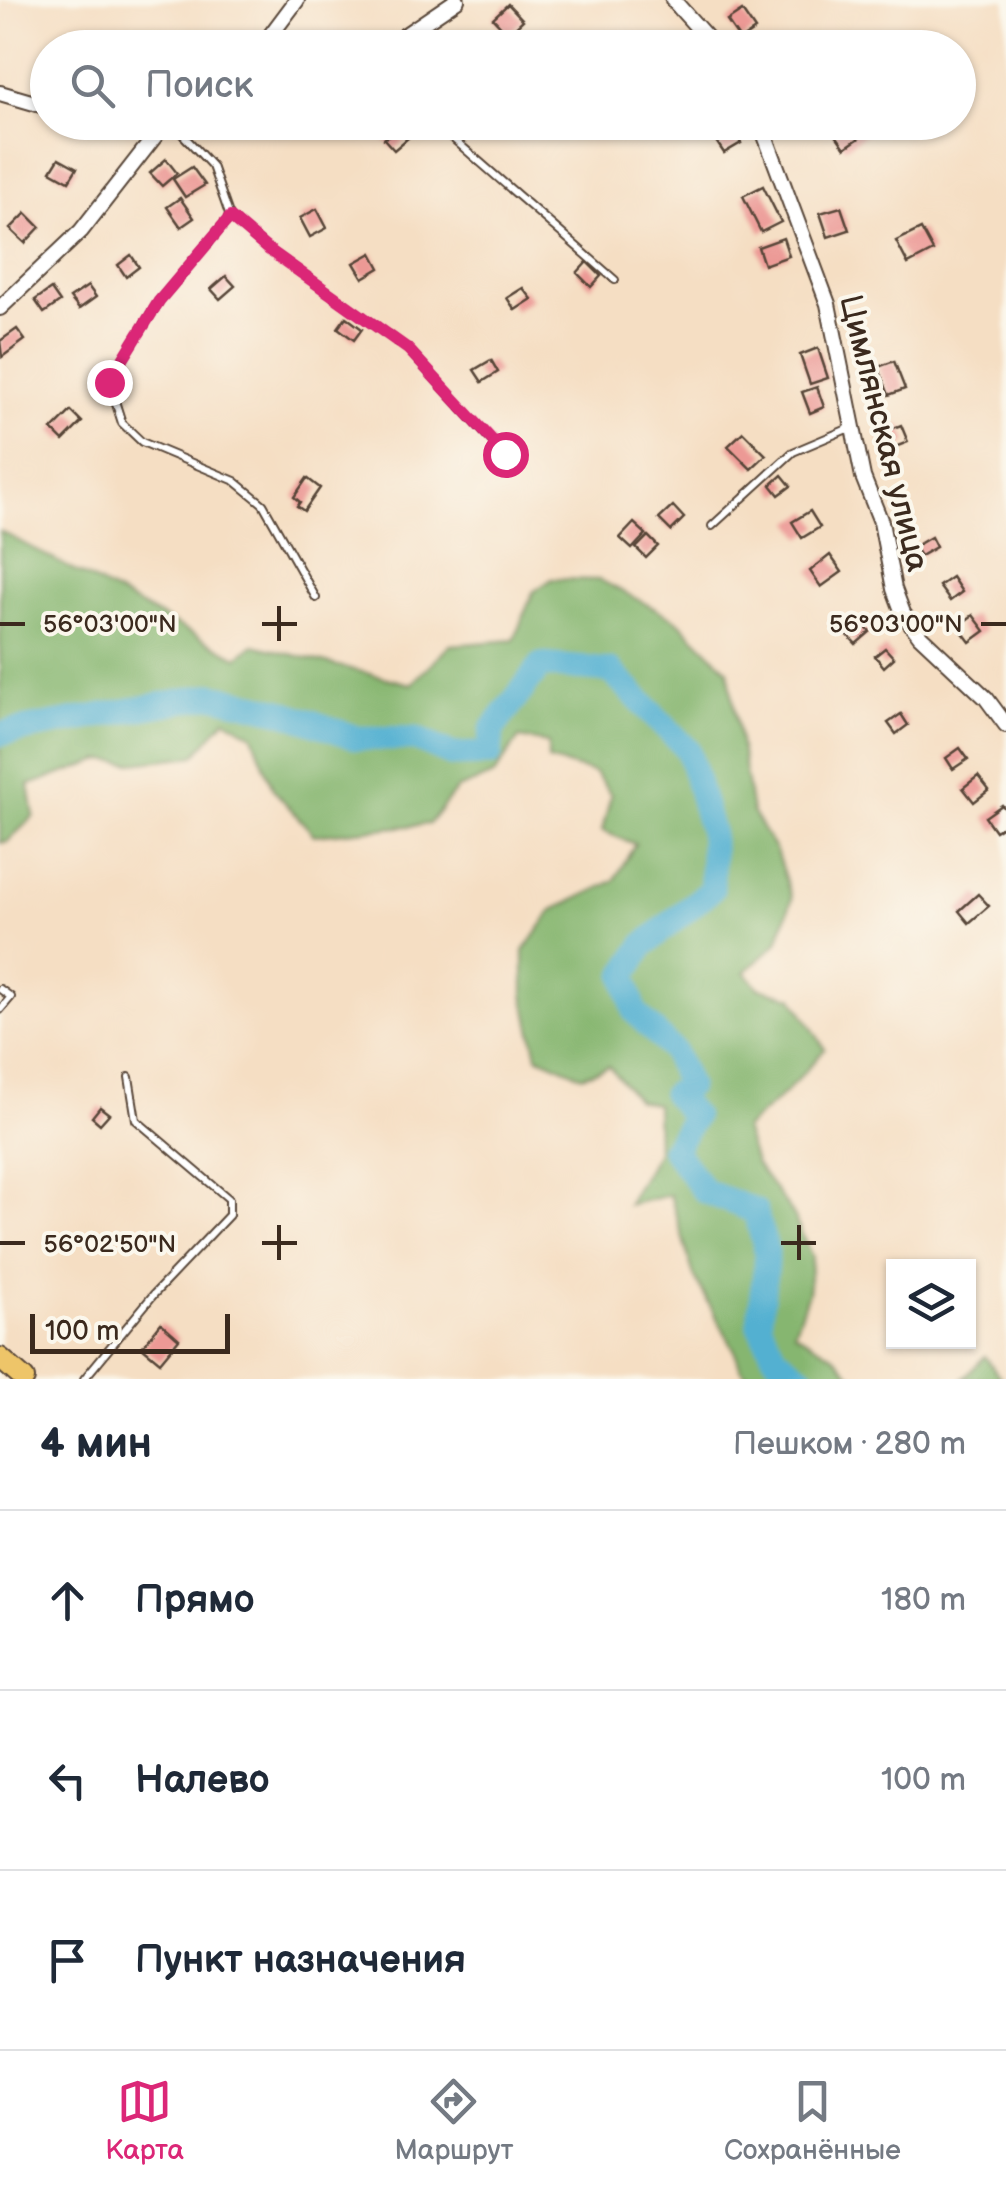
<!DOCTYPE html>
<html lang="ru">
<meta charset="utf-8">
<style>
:root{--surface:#fff;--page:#f2f2f3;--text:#1f2937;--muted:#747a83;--line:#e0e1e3;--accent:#db2777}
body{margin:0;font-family:"Balsamiq Sans",sans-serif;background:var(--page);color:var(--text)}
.controls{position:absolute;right:30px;bottom:30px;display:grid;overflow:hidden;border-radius:0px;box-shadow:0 2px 8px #0004}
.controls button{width:90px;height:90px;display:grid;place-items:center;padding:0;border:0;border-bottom:2px solid var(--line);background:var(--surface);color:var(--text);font:50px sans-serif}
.scale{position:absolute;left:30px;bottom:25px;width:200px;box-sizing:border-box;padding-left:10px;border:5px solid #3b2a1e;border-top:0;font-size:28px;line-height:35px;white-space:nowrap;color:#3b2a1e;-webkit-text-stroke:8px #fbf7ec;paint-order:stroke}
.stop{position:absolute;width:30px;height:30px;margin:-22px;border:8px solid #db2777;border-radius:50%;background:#fff}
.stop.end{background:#db2777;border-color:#fff;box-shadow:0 2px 10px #0008}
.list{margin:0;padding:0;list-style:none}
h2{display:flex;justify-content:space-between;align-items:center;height:130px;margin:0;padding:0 40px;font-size:42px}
h2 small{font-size:32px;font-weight:400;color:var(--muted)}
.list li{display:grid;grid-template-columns:65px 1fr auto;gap:30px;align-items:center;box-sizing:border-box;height:180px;padding:0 40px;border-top:2px solid var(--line)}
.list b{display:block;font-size:38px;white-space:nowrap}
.list em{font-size:32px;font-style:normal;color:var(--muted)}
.icon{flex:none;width:55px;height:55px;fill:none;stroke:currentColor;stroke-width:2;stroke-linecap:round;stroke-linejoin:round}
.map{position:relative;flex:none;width:1006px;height:1379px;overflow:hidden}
.search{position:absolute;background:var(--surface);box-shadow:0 2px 8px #0004;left:30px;right:30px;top:30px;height:110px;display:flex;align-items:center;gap:25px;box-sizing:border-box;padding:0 35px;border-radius:55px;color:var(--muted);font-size:38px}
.sheet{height:670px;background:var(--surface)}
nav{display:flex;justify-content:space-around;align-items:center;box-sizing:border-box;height:140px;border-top:2px solid var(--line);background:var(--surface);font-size:28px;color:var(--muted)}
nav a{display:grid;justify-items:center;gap:5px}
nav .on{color:var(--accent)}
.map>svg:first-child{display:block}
</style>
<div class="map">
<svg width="1006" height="1379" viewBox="0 0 1006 1379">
<rect width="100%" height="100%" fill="#fbf7ec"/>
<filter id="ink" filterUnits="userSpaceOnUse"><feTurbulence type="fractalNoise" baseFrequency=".01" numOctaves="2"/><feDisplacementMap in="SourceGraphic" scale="20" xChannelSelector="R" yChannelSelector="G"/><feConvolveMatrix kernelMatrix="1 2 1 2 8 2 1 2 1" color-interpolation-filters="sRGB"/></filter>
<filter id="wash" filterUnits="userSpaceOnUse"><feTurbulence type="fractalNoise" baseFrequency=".0048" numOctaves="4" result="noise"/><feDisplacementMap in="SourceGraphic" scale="40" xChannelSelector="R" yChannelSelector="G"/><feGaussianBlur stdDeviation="2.25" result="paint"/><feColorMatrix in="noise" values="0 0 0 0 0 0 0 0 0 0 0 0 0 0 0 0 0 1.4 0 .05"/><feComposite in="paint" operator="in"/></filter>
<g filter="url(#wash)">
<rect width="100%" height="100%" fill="#f5dec3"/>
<g fill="#86b670" stroke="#607047" stroke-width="2.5">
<polygon points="0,531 237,657 254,645 411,684 450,645 514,640 533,592 552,579 600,580 677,620 728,670 752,812 776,851 792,899 778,942 745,972 759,988 793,997 825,1049 784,1094 744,1129 755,1163 792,1213 812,1257 808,1293 794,1332 835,1356 855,1379 750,1379 740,1367 734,1349 694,1276 670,1195 627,1205 657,1152 656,1104 637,1100 609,1066 582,1076 537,1056 524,995 524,951 553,910 614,881 635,844 602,831 611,795 595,773 548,760 548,743 519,738 494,775 457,789 429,824 314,835 273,789 253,735 226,719 194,756 132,763 102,760 29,785 34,816 8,841 0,843"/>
<polygon points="985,1356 1001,1379 963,1379"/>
</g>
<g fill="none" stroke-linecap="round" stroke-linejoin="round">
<polyline stroke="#52b0d1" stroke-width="25" points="0,734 213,695 281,711 357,738 416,739 453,755 490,754 492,730 541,665 611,671 688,750 712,835 712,889 644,945 625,975 635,1012 673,1051 688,1086 674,1094 694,1117 673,1149 704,1191 755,1211 767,1253 759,1324 775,1356 806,1379"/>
</g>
<g id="blocks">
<g fill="#ec9995">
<polygon points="508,4 523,20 508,34 493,18"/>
<polygon points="742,11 755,30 740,40 727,21"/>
<polygon points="462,33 474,48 445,48"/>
<polygon points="846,122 876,122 878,125 845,148 833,131"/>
<polygon points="728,124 741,143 724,153 712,135"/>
<polygon points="400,126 409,137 394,150 384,139"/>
<polygon points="59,158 77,168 69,181 51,171"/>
<polygon points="166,159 177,173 162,186 150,173"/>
<polygon points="192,167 205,185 185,197 173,179"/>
<polygon points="763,186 781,222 761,232 743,196"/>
<polygon points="180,198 194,218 181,227 167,207"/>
<polygon points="841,207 849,230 828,237 820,213"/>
<polygon points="317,209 327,228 310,237 300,218"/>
<polygon points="26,213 40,227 25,243 10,229"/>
<polygon points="921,229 933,251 908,264 896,241"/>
<polygon points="783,238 789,256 764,265 758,247"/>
<polygon points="372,253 380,268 363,278 354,263"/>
<polygon points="131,255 139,267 126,277 118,265"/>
<polygon points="587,262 601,276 591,287 577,273"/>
<polygon points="226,276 235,286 220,299 211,289"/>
<polygon points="88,286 96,297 79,309 70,298"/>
<polygon points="523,288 532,299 515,310 507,298"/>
<polygon points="51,289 60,302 44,313 35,300"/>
<polygon points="346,317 362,329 354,340 338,328"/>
<polygon points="17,329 25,340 2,357 0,341"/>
<polygon points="818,348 828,378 810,384 800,355"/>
<polygon points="491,360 498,372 482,382 474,370"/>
<polygon points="894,361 905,389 889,395 878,367"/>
<polygon points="817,387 824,407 810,413 802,392"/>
<polygon points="71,411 82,422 63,441 52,430"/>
<polygon points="901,425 908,442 885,451 878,434"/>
<polygon points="743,432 766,455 751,469 728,446"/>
<polygon points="782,475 791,486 779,495 771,485"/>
<polygon points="307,478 320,488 304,511 297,506 300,502 294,497"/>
<polygon points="673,506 684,518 671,531 659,519"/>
<polygon points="810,511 820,527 802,538 792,522"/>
<polygon points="634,523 646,534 632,549 620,538"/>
<polygon points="648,536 658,546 646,558 636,548"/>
<polygon points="931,537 936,547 920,556 914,547"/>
<polygon points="830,555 842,572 821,587 810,571"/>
<polygon points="952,577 962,592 950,601 939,586"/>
<polygon points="973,615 985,631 970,642 958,626"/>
<polygon points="858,619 870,632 856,644 844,631"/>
<polygon points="885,648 894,658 884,667 875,656"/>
<polygon points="901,714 908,725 896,734 888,723"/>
<polygon points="960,748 968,759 953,769 946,758"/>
<polygon points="978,776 989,790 974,802 963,788"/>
<polygon points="1002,805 1006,810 1006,824 995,831 985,817"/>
<polygon points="978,894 989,906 969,923 959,911"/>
<polygon points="100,1107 109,1114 100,1124 92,1117"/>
<polygon points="161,1323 179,1339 160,1362 142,1347"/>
</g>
</g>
</g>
<g filter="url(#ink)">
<use href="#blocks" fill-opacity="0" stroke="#574537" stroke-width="2.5"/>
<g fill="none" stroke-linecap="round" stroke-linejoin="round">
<g stroke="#574537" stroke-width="10">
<g id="lane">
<polyline points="171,122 212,166 230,217 265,247 408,349 505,455"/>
<polyline points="434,122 615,280"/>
<polyline points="230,217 159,301 109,382 122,423 142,442 235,481 263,504 316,598"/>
<polyline points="712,526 793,452 852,427"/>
<polyline points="0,989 11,997 0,1010"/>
<polyline points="84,1379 154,1294 229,1215 229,1199 136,1120 129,1077"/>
</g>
</g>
<g stroke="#574537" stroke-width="18">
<g id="street">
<polyline points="673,0 716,48"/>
<polyline points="261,48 297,0"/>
<polyline points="386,48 457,0"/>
<polyline points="0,93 48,107"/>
<polyline points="760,122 828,304 863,477 881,522 894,589 903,613 920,636 986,698 1006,725"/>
<polyline points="0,308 81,231 166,122"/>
</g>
</g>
<g stroke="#574537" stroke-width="24">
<polyline id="primary" points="0,1358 24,1379"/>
</g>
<use href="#lane" stroke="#fff" stroke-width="6"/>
<use href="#street" stroke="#fff" stroke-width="14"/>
<use href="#primary" stroke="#eec569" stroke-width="20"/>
</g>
</g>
<g fill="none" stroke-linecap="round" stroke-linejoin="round" filter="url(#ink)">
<polyline stroke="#db2777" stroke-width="12" points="109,382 159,301 230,217 265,247 408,349 505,454"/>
</g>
<path fill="none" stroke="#3b2a1e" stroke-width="4" d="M279 606V641M0 624H25M262 624H297M981 624H1006M279 1225V1260M799 1225V1260M0 1243H25M262 1243H297M781 1243H816"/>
<g text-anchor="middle" stroke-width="8" stroke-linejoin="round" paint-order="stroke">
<g font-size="32" fill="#3b2a1e" stroke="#fbf7ec">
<text transform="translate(885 433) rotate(76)" y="11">Цимлянская улица</text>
</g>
</g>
<g font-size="25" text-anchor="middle" fill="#3b2a1e" stroke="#fbf7ec" stroke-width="8" stroke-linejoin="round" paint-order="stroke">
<text x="110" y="632">56°03'00"N</text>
<text x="896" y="632">56°03'00"N</text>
<text x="110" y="1252">56°02'50"N</text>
</g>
</svg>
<div class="controls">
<button><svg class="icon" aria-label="layers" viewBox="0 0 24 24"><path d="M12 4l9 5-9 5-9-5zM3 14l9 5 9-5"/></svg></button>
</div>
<div class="scale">100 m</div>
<div class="stop" style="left:505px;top:454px"></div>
<div class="stop end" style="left:109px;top:382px"></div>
<div class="search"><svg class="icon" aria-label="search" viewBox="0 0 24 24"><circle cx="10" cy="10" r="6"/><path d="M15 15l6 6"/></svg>Поиск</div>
</div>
<section class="sheet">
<h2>4 мин<small>Пешком · 280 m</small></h2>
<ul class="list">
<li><svg class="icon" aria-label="ahead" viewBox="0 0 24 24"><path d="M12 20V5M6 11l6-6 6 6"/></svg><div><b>Прямо</b></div><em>180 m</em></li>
<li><svg class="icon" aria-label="left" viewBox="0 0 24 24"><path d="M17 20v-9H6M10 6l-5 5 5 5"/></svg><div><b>Налево</b></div><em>100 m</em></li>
<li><svg class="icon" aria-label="arrive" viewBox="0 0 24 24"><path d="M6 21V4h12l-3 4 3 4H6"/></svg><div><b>Пункт назначения</b></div></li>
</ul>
</section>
<nav>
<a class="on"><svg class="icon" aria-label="map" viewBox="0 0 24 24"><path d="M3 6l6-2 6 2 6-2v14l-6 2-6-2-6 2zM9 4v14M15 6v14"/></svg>Карта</a>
<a><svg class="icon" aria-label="directions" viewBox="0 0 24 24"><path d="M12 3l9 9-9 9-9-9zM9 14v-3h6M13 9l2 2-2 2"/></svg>Маршрут</a>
<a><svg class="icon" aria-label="saved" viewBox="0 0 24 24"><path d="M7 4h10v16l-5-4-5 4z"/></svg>Сохранённые</a>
</nav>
